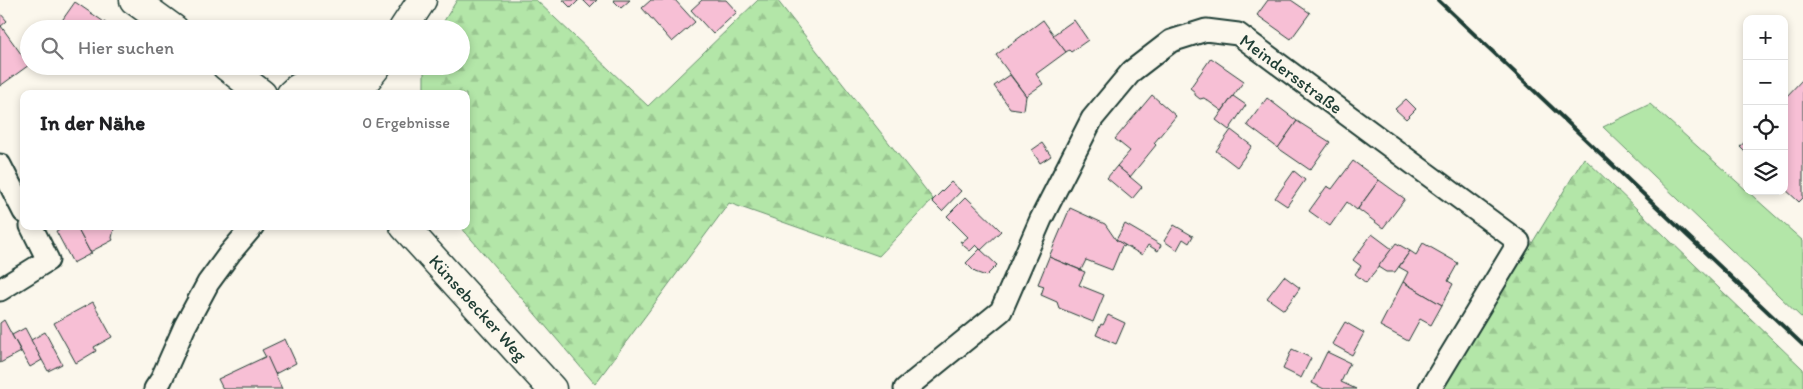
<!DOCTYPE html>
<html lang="de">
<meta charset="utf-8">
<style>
:root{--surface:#fff;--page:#f2f2f2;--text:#202124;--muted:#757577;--line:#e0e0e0}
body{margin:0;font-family:Itim,sans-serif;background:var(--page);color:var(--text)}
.controls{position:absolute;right:15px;top:15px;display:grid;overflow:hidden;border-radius:10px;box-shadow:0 2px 8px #0003}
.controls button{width:45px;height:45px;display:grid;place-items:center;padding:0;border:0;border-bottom:1px solid var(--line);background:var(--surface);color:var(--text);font:25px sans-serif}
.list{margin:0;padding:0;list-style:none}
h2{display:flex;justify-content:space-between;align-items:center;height:65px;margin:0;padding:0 20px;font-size:21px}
h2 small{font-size:16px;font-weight:400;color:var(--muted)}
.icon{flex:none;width:28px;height:28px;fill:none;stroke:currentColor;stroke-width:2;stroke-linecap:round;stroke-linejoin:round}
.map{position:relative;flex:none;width:1803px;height:389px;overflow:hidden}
.search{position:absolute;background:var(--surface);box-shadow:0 2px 8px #0003;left:20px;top:20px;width:450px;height:55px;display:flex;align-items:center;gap:12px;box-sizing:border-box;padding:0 18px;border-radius:28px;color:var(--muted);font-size:19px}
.panel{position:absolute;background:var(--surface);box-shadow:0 2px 8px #0003;left:20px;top:90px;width:450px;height:140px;border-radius:10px}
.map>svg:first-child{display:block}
</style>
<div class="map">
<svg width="1803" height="389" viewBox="0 0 1803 389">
<defs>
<pattern id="forest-firs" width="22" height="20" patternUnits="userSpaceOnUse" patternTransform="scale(1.25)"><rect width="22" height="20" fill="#b3e6a8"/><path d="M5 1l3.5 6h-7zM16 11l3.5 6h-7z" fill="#9ac691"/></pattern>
</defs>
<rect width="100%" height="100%" fill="#fbf7ec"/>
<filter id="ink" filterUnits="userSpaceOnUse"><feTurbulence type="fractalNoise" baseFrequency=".02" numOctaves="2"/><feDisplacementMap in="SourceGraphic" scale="10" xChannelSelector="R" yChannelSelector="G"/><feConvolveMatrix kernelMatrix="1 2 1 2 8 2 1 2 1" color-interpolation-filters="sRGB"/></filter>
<g filter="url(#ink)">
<polygon fill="#b3e6a8" stroke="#69926e" points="1650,104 1803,241 1803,319 1603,127"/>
<g fill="url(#forest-firs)" stroke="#69926e">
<polygon points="457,0 536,0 648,106 758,0 777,0 933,199 879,256 729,203 595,384 460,226 466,226 466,94 424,94 424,66 461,66 461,29 439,29"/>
<polygon points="1584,158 1803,369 1803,389 1443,389"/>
</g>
<g fill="#f7bfd5" stroke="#1f3d34">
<polygon points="563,0 579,0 571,8"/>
<polygon points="583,0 597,0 590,7"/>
<polygon points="613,0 630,0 621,8"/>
<polygon points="651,0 675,0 695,22 672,42 642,8"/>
<polygon points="702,0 726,0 737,12 713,34 691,10"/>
<polygon points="1268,0 1291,0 1310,13 1291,39 1257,15"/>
<polygon points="75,2 110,26 108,29 56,29"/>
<polygon points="0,13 7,21 0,27"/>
<polygon points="1043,20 1066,52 1036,74 1043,84 1026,96 996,55"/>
<polygon points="1074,20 1088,40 1071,52 1069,50 1066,52 1053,35"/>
<polygon points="1,26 29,65 0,86 0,27"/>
<polygon points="1211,58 1244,81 1222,111 1204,98 1200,99 1195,95 1195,92 1190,88"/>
<polygon points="1010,75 1026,96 1024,110 1010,108 994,86"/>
<polygon points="1803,79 1803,198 1799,202 1784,188 1784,99"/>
<polygon points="1152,95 1176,116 1154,143 1156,145 1130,177 1117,166 1130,151 1115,139"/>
<polygon points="1233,96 1246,105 1229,130 1216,120"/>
<polygon points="1267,98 1297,121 1278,148 1247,125"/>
<polygon points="1406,99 1416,109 1406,119 1395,109"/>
<polygon points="1297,121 1330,142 1310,170 1278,148"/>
<polygon points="1231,130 1252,146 1237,167 1216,151"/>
<polygon points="1747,139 1747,154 1740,147"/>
<polygon points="1042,143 1051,156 1040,163 1032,150"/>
<polygon points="1353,161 1379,180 1357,210 1347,202 1330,226 1309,211 1327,186 1332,189"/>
<polygon points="1117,166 1142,187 1132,199 1107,178"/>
<polygon points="1294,171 1305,180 1287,206 1275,198"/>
<polygon points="1379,180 1405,199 1383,228 1358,209"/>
<polygon points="951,182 961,191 942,211 932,201"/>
<polygon points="966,197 1001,231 981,250 976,245 970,251 964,246 960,241 962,242 968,237 947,216"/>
<polygon points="1070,208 1105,224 1116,240 1125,245 1124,247 1122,246 1112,270 1086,260 1081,270 1049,257"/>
<polygon points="1125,224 1161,245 1158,251 1148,245 1142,255 1116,240"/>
<polygon points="1174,225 1193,236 1189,243 1183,239 1177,250 1164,241"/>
<polygon points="66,226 76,226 90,252 92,253 73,263 56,231"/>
<polygon points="76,226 120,226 114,229 112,238 113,240 90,252"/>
<polygon points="1372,234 1392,249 1366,283 1355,274 1361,266 1353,260"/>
<polygon points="1396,243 1410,251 1395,272 1386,272 1378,267"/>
<polygon points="1423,243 1458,263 1448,281 1453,284 1442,305 1403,282 1408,272 1399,267 1410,251 1416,255"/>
<polygon points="980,249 997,265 986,276 975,272 966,263"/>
<polygon points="1049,257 1085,272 1079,285 1104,295 1093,322 1059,308 1057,302 1041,295 1044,286 1038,284"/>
<polygon points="1284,276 1300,288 1284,310 1267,298"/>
<polygon points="1403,282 1442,305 1431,325 1420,319 1408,341 1380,326"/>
<polygon points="93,302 112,337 94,347 96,351 76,363 54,323"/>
<polygon points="1108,315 1125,323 1116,344 1096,335 1101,324 1103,325"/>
<polygon points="4,320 21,352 0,363 0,323"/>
<polygon points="1345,322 1364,333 1352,355 1332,344"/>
<polygon points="25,328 42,360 30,367 12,335"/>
<polygon points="45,332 62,364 48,371 31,340"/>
<polygon points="285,339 296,363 275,374 262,350"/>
<polygon points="1292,349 1311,358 1301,378 1283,369"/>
<polygon points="1327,352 1350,363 1341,382 1356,389 1324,389 1312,383"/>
<polygon points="267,356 282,389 223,389 218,379"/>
</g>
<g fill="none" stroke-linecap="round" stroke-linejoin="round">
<g stroke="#1f3d34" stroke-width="25">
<g id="street">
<polyline points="0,165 24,212"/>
<polyline points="0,290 48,260 31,226"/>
<polyline points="155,389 161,380 185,326 208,283 230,253 253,226"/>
<polyline points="905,389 1001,311 1041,219 1092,119 1132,71 1171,41 1206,30 1238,34 1519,242 1430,389"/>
</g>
</g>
<g stroke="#1f3d34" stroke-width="31">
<g id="secondary">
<polyline points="134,0 174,29"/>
<polyline points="403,29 422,0"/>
<polyline points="226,66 262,94"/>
<polyline points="359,89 377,66"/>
<path d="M291 94C293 92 297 88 300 87 317 80 350 82 364 94"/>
<polyline points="404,226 552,389"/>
</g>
</g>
<use href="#street" stroke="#fbf7ec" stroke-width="21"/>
<use href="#secondary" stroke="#fbf7ec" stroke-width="28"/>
<polyline stroke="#1f3d34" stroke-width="4" points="1438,0 1803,345"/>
</g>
</g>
<g text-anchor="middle" stroke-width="5" stroke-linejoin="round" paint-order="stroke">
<g font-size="18" fill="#1f3d34" stroke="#fbf7ec">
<text transform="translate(1291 74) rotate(36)" y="6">Meindersstraße</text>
<text transform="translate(478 308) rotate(48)" y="6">Künsebecker Weg</text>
</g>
</g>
</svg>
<div class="controls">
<button>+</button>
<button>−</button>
<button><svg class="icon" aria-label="locate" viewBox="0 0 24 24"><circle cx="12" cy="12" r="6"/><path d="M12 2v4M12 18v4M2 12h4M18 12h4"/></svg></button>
<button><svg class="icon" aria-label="layers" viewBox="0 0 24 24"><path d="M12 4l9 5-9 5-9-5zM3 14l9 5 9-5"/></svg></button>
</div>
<div class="search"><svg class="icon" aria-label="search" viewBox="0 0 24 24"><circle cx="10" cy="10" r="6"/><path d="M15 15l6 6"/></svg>Hier suchen</div>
<section class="panel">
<h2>In der Nähe<small>0 Ergebnisse</small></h2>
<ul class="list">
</ul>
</section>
</div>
